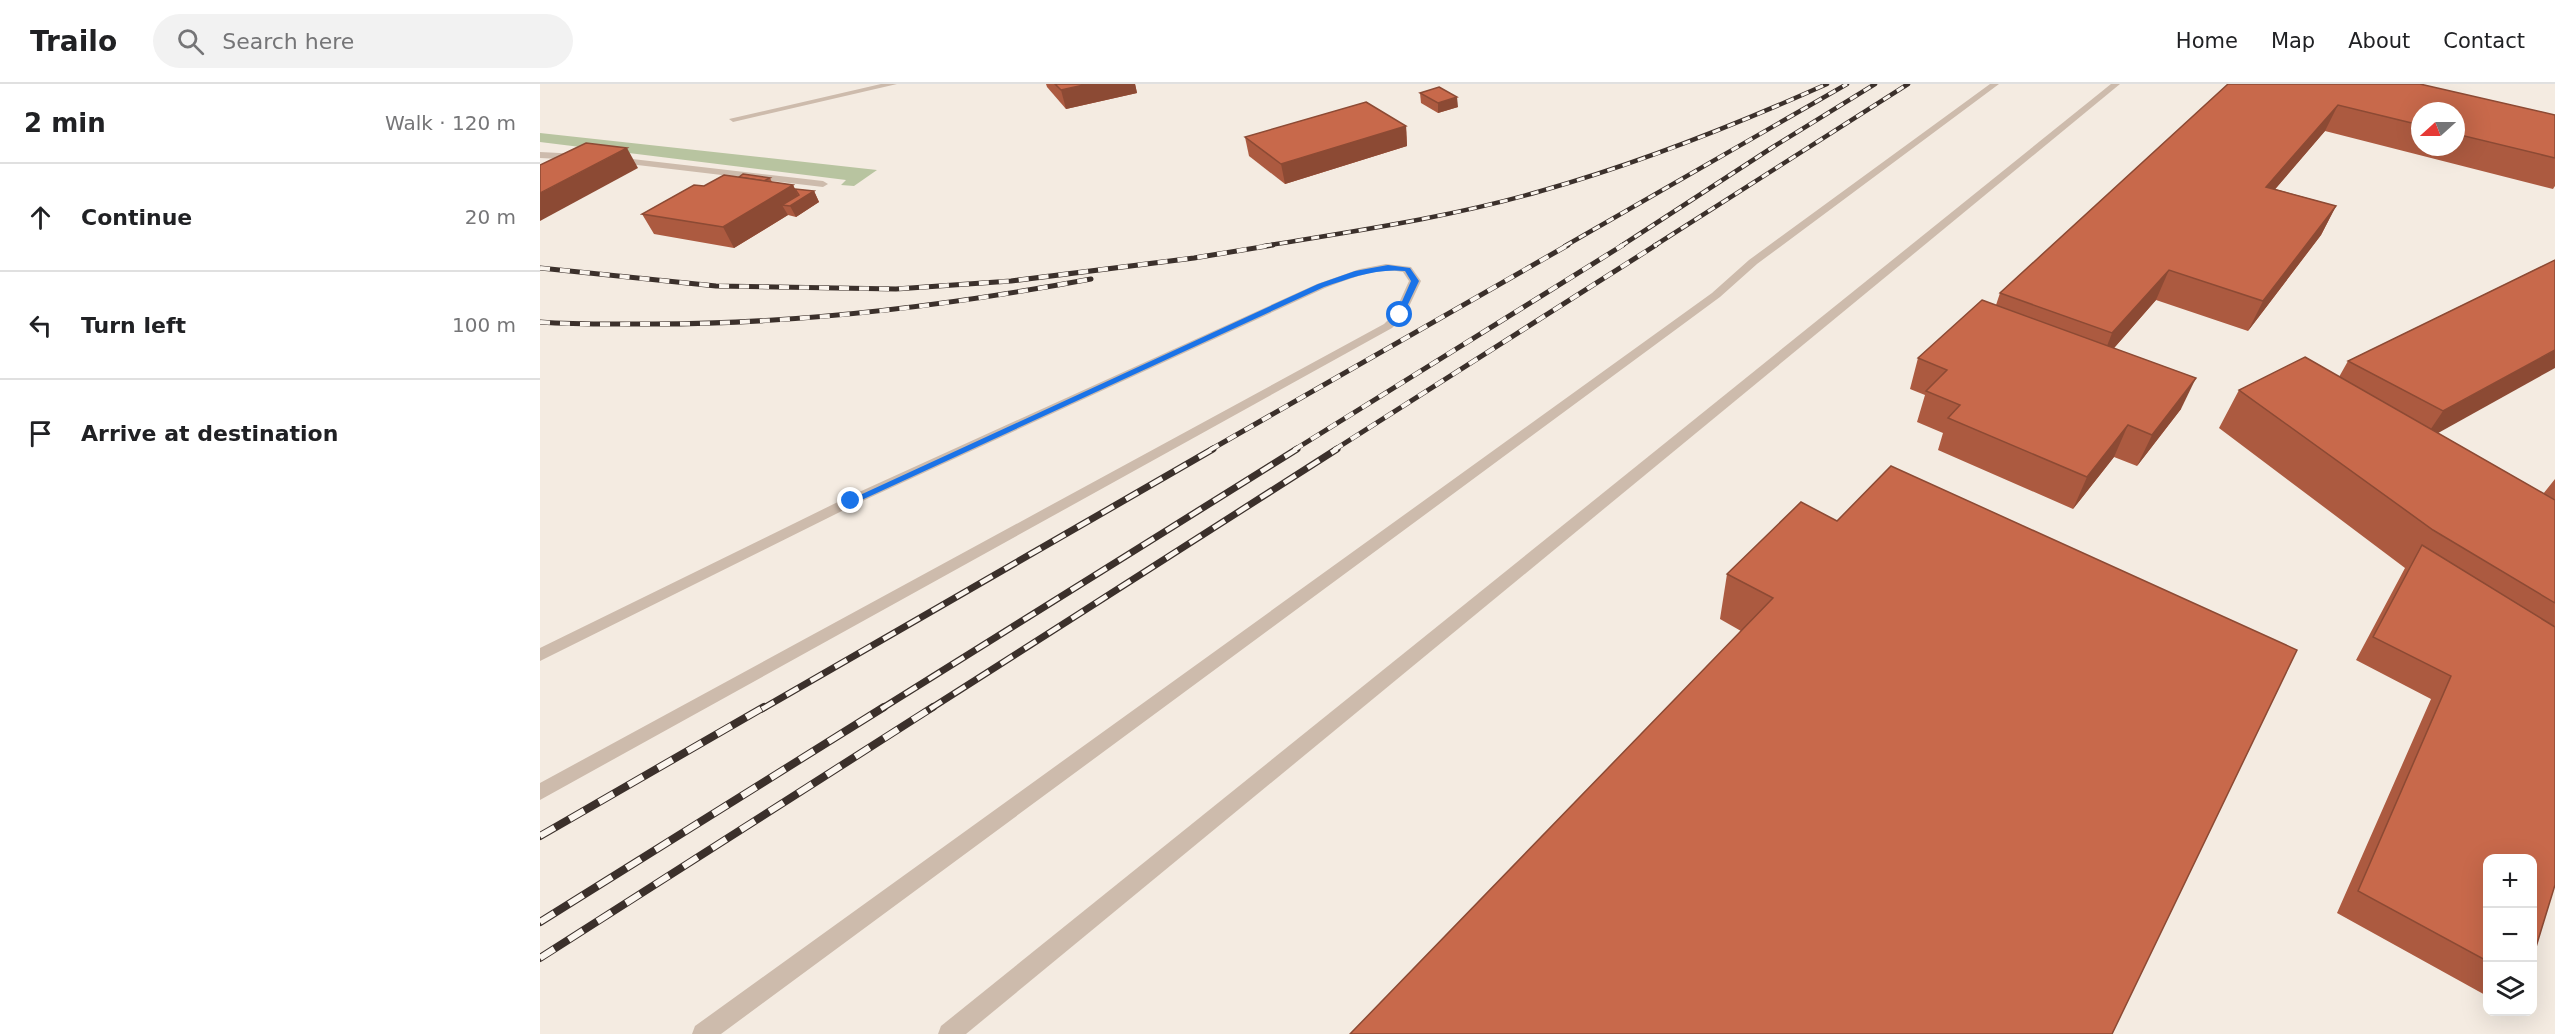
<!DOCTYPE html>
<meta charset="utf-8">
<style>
:root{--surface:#fff;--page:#f2f2f2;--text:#202124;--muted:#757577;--line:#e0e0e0}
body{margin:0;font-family:"DejaVu Sans",sans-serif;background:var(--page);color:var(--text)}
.controls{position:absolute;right:18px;bottom:18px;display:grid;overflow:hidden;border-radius:12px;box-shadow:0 6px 24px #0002}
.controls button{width:54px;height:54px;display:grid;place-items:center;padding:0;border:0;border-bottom:2px solid var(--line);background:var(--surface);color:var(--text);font:30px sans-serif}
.compass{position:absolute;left:1871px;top:18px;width:54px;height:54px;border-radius:50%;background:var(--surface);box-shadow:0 6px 24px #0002;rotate:249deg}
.stop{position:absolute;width:18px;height:18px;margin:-14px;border:4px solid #1a73e8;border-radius:50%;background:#fff}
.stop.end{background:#1a73e8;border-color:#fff;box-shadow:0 2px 6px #0008}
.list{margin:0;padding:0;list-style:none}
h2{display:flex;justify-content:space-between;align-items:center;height:78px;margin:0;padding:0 24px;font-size:26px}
h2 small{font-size:20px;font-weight:400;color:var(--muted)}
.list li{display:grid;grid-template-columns:39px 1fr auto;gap:18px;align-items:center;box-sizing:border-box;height:108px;padding:0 24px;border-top:2px solid var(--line)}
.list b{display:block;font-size:22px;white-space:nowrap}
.list em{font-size:20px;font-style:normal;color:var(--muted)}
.icon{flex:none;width:33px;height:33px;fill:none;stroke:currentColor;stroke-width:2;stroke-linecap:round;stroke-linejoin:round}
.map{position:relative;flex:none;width:2015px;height:950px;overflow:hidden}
header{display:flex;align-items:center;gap:36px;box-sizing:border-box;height:84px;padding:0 30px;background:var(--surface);border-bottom:2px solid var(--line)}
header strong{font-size:28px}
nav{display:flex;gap:33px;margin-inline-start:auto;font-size:21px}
.search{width:420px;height:54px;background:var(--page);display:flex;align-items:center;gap:15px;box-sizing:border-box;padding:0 21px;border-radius:33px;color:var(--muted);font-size:22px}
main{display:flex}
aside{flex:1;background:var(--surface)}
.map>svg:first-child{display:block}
</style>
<header>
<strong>Trailo</strong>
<div class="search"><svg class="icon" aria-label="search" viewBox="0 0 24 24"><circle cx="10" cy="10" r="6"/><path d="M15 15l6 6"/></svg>Search here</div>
<nav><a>Home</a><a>Map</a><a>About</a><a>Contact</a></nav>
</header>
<main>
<aside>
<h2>2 min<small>Walk · 120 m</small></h2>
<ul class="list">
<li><svg class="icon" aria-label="ahead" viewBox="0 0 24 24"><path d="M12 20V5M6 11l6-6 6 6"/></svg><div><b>Continue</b></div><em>20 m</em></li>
<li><svg class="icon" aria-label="left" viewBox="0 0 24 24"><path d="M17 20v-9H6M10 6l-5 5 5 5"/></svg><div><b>Turn left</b></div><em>100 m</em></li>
<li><svg class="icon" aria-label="arrive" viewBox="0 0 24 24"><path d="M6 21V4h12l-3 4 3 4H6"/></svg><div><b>Arrive at destination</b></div></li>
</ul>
</aside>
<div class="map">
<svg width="2015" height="950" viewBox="0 0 2015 950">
<rect width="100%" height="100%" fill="#f4ebe1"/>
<polygon fill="#b8c4a0" points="0,49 337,86 314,102 301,101 306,96 0,58"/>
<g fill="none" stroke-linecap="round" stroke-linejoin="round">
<g fill="#cdbbac" fill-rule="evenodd">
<polygon points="341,0 357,0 193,38 189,35"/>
<polygon points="1450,0 1459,0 1217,180 1180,213 181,950 152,950 155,942 1172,209 1209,176"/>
<polygon points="1571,0 1580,0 426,950 398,950 401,942"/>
<polygon points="0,68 39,70 44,73 39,76 0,74"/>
<polygon points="75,73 283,97 288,100 283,103 72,78 70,76"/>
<path d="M846 180 871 183 881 197 865 231 852 244 0 716V699L844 240 854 230 869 197 863 188C836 183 810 195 785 204L316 420 0 577V564L306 414 777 200 820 185Z"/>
</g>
<g stroke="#3b302b" stroke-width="4.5">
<g id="rail-far3">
<path d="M724 162C815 147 912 133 1001 107 1100 79 1193 42 1287 0"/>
<polyline points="1025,162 1307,0"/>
<polyline points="1081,162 1233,63 1335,0"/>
<polyline points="1114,162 1368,0"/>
</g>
</g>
<g stroke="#3b302b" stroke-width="5">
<g id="rail-far2">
<polyline points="0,184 176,202 356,205 471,197 654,174 733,161"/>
<path d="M0 238C38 241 76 240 113 240 261 240 406 222 551 195"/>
<polyline points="670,366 1028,161"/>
<polyline points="754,366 1083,161"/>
<polyline points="794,366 1116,161"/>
</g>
</g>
<g stroke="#3b302b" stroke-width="7">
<g id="rail-far1">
<polyline points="222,625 673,365"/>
<polyline points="341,625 757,365"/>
<polyline points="390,625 797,365"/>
</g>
</g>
<g stroke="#3b302b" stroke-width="8">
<g id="rail">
<polyline points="0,752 224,623"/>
<polyline points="0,838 344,623"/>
<polyline points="0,874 393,623"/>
</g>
</g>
<use href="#rail-far3" stroke="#fbf5ee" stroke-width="3" stroke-dasharray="8" stroke-linecap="butt"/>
<use href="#rail-far2" stroke="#fbf5ee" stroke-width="4" stroke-dasharray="10" stroke-linecap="butt"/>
<use href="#rail-far1" stroke="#fbf5ee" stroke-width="4.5" stroke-dasharray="14" stroke-linecap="butt"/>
<use href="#rail" stroke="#fbf5ee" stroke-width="6" stroke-dasharray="17" stroke-linecap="butt"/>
</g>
<g fill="#ac5a40" fill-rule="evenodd">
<polygon points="506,0 595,0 597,9 526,25 507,3"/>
<path d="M1688 0H1880L2015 74V102L2013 105 1785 47 1735 105 1796 122 1781 151 1708 247 1616 216 1574 264 1641 325 1597 382 1574 373 1533 425 1398 366 1403 349 1377 338 1385 311 1370 305 1378 274 1456 221 1460 209ZM1880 27H1916V63H1880Z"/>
<polygon points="880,9 918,23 898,29 881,19"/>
<polygon points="866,42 867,62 745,100 709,72 705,53"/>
<polygon points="230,94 232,98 253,101 255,105 274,107 279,118 256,133 248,131 194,164 114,150 102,130 164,102"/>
<polygon points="2015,176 1898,349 2003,410 2015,395 2015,801 1947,774 1947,912 1797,829 1891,615 1816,576 1865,484 1679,344 1699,306 1799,293 1808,277"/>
<polygon points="1297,437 1757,566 1201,547 1180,535 1187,490"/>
</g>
<g fill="#8c4a34">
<polygon points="548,0 595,0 597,9 526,25 521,6"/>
<polygon points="917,13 918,23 898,29 898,19"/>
<polygon points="1798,21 1785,47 1713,131 1726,103"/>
<polygon points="866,42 867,62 745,100 741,80"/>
<polygon points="87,64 98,84 0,137 0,109"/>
<polygon points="253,101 260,116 274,107 279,118 256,133 250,122 242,121 248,131 194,164 183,143"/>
<polygon points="1796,122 1781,151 1708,247 1723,217"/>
<polygon points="1629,186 1616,216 1560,280 1572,249"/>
<polygon points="2015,266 2015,284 1882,358 1903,327"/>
<polygon points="1656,294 1641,325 1597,382 1612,351"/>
<polygon points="1588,341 1574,373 1533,425 1547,393"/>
</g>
<g fill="#c8694b" stroke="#8c4a34" stroke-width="1.5">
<polygon points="515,0 548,0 521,6"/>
<polygon points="1688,0 1880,0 2015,31 2015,74 1916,50 1916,27 1880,27 1880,41 1798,21 1726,103 1796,122 1723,217 1629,186 1572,249 1460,209"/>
<polygon points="899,3 917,13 898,19 880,9"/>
<polygon points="826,18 866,42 741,80 705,53"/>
<polygon points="46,59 87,64 0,109 0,81"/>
<polygon points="203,90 230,94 224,97 199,93"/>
<polygon points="184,91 253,101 183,143 102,130 154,101 164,102"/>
<polygon points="255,105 274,107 250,122 242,121 259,111"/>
<polygon points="2015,176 2015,266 1903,327 1808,277"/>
<polygon points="1442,216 1656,294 1612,351 1588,341 1547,393 1408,334 1420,321 1386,307 1407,286 1378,274"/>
<polygon points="1765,273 2015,416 2015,519 1893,446 1699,306"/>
<polygon points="1351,382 1757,566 1572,950 810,950 1233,514 1187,490 1261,418 1297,437"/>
<polygon points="1882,461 2015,543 2015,801 1992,876 1992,774 1947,774 1947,877 1818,807 1911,592 1833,553"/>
</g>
<path fill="#1a73e8" d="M848 181 870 184 879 197 862 233 856 231 871 197 865 187C836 184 811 194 784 203L315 419 307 417 778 200 815 187Z"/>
</svg>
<div class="controls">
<button>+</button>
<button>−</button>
<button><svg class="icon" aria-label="layers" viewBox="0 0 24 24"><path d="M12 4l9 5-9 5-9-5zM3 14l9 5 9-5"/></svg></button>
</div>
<svg class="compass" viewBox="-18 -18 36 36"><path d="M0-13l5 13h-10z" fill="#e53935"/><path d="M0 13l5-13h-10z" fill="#757577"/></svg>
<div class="stop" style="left:860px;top:231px"></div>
<div class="stop end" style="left:311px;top:417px"></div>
</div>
</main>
